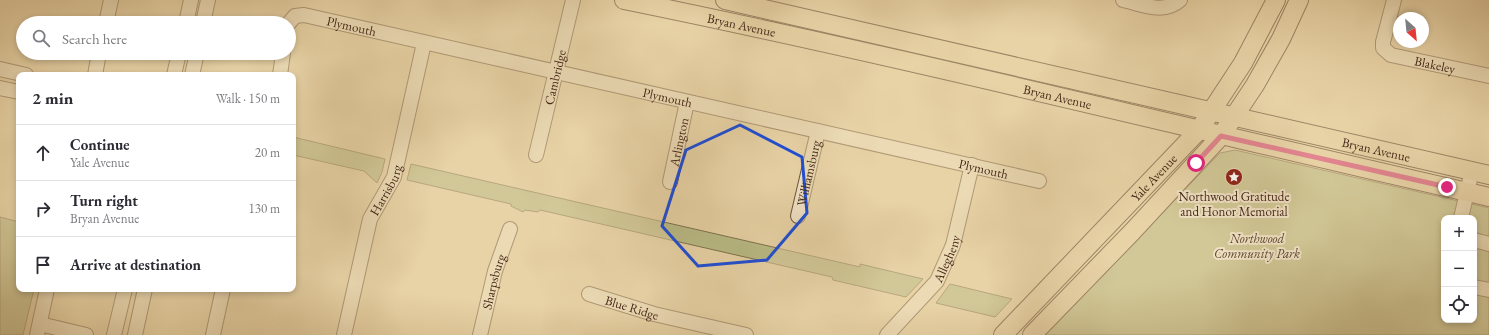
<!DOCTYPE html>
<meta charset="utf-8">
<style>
:root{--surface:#fff;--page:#f2f2f3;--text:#2b2b33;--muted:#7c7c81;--line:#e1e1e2}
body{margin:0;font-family:"EB Garamond",serif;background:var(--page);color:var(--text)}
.controls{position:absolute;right:12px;bottom:12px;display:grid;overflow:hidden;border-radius:8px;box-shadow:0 2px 6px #0003}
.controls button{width:36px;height:36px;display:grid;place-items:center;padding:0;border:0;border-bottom:1px solid var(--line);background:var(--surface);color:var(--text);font:20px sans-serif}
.compass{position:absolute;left:1393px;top:12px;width:36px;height:36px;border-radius:50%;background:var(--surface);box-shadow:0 2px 6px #0003;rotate:153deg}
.stop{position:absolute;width:12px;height:12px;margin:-9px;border:3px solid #db2777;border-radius:50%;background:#fff}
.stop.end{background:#db2777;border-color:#fff;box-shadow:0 1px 4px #0008}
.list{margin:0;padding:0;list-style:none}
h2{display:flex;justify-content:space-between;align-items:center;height:52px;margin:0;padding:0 16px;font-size:17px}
h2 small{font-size:13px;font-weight:400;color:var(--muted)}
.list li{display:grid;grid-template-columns:26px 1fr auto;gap:12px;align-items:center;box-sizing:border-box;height:56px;padding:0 16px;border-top:1px solid var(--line)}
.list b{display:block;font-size:15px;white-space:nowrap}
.list p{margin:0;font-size:13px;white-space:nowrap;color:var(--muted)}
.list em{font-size:13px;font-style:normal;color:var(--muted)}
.icon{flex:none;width:22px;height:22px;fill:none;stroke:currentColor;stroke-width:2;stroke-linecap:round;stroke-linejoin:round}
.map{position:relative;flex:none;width:1489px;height:335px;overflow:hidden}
.search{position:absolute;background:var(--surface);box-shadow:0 2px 6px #0003;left:16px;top:16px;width:280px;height:44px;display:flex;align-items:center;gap:10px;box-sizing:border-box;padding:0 14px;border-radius:22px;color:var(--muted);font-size:15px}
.panel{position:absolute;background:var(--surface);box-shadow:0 2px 6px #0003;left:16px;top:72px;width:280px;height:220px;border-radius:8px}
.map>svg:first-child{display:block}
</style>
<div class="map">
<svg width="1489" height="335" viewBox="0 0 1489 335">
<rect width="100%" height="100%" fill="#e8d3a6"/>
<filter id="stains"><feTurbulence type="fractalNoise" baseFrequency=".005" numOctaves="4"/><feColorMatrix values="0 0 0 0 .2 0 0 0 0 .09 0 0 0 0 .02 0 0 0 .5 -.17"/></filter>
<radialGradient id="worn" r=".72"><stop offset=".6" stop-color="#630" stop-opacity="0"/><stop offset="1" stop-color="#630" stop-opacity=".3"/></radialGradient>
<g fill="#b9bb85" stroke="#7f714e" fill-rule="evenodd">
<polygon points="293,137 385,159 382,172 377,183 364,171 293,155"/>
<path d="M1235 150 1489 208V335H1045L1220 153ZM1444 218H1474V320H1444Z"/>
<polygon points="411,164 860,267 860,264 923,279 906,297 833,280 832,277 540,210 538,212 525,210 523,212 511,206 511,204 407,180"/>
<polygon points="0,217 19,222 19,289 34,289 23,335 0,335"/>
<polygon points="950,284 1012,299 995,317 936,303"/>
</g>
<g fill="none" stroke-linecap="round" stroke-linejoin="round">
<g stroke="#6e523c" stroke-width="16">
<g id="minor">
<path d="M1123 0C1141 4 1164 15 1180 0"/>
<path id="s1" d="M1394 0 1383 42V48L1391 55 1489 76"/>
<polyline points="106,23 111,0"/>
<polyline points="186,23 191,0"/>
<polyline points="203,23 208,0"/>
<path id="s2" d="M289 23 295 16 304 15 1039 181"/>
<polyline points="0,69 26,75"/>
<polyline points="95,75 99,53"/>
<polyline points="174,75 179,53"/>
<polyline points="192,75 197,53"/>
<polyline points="280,75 283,53"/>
<polyline points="0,88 19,92"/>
<path id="s3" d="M536 155 573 0"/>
<path id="s4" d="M670 182 687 102"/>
<path id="s5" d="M798 216 818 131"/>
<polyline points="1461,218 1472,171"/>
<polyline points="1474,240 1489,244"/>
<polyline points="1474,287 1489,290"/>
<path id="s6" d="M589 294 654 314 746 335"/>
<polyline points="40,324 86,335"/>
<polyline points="37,335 47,289"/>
<polyline points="114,335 125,289"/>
<polyline points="135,335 145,289"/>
<polyline points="213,335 223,289"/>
<path id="s7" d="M344 335 370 219 394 177 424 43"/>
<path id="s8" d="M480 335 495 271 510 229"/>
<path id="s9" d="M887 335 937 281 953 245 972 165"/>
</g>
</g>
<g stroke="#452718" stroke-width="20">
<g id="major">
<path id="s10" d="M624 0C914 59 1201 132 1489 197"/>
<path id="s11" d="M725 0 1489 175"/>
<path id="s12" d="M1003 335 1199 130 1243 63 1276 0"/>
<polyline points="1032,335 1132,232 1221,136 1255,85 1281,39 1299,0"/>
</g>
</g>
<use href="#minor" stroke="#f0e2c5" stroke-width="14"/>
<use href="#major" stroke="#e8d3a6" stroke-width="18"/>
</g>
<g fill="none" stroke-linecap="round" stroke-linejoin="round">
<polyline stroke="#db2777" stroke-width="5" points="1196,163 1221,136 1447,187"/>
</g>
<path d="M0 0H1489V335H0ZM740 125 802 157 807 213 767 260 698 266 662 226 686 150Z" fill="#e8d3a6" fill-opacity=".55" fill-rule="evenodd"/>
<path fill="none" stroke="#1d4ed8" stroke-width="3" stroke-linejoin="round" d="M740 125 802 157 807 213 767 260 698 266 662 226 686 150Z"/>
<defs>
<g id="sight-disc" transform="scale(0.9)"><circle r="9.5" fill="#8f2418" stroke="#f0e2c5"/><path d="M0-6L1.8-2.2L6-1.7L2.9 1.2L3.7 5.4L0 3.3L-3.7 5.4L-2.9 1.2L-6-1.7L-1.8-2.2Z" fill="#fff"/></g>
</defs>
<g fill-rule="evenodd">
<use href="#sight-disc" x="1234" y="177"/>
</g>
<g text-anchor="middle" stroke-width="4" stroke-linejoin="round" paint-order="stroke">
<g font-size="13" fill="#452718" stroke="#f0e2c5">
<text dy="5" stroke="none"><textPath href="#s10" startOffset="120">Bryan Avenue</textPath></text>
<text dy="5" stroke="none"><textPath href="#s2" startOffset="67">Plymouth</textPath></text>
<text dy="5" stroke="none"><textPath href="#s1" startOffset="105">Blakeley</textPath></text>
<text dy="5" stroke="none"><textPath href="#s3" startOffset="80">Cambridge</textPath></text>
<text dy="5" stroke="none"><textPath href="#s10" startOffset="444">Bryan Avenue</textPath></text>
<text dy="5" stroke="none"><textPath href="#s2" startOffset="391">Plymouth</textPath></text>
<text dy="5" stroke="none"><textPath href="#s4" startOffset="41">Arlington</textPath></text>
<text dy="5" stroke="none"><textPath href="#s11" startOffset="668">Bryan Avenue</textPath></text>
<text dy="5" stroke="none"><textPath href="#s2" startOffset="715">Plymouth</textPath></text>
<text dy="5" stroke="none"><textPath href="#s5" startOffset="44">Williamsburg</textPath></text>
<text dy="5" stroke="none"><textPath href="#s12" startOffset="218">Yale Avenue</textPath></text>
<text dy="5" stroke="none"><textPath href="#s7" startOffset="152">Harrisburg</textPath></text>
<text dy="5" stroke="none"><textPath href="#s9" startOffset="98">Allegheny</textPath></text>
<text dy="5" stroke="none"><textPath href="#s8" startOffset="55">Sharpsburg</textPath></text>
<text dy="5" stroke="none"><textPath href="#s6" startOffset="45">Blue Ridge</textPath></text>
</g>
<g font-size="13" fill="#452718" stroke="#f0e2c5">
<text x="1234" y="201">Northwood Gratitude<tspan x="1234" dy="15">and Honor Memorial</tspan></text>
</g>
<g font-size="13" font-style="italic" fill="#5c452e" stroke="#f0e2c5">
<text x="1257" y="243">Northwood<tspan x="1257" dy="15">Community Park</tspan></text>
</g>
</g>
<rect width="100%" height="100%" filter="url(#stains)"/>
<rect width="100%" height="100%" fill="url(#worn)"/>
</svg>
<div class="controls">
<button>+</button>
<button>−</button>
<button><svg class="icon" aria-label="locate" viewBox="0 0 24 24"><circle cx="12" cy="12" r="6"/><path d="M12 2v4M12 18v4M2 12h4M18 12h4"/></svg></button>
</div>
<svg class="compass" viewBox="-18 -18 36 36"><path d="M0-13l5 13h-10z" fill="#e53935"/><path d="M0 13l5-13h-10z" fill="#7c7c81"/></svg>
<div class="stop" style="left:1196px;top:163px"></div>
<div class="stop end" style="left:1447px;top:187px"></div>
<div class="search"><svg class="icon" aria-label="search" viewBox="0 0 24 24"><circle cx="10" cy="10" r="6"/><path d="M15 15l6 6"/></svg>Search here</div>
<section class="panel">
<h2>2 min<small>Walk · 150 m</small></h2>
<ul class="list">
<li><svg class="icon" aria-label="ahead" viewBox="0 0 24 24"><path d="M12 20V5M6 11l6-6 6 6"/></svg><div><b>Continue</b><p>Yale Avenue</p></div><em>20 m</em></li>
<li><svg class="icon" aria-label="right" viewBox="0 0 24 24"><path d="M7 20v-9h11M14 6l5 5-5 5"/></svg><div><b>Turn right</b><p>Bryan Avenue</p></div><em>130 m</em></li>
<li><svg class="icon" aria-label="arrive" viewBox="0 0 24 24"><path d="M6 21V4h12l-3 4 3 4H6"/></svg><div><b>Arrive at destination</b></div></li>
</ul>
</section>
</div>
